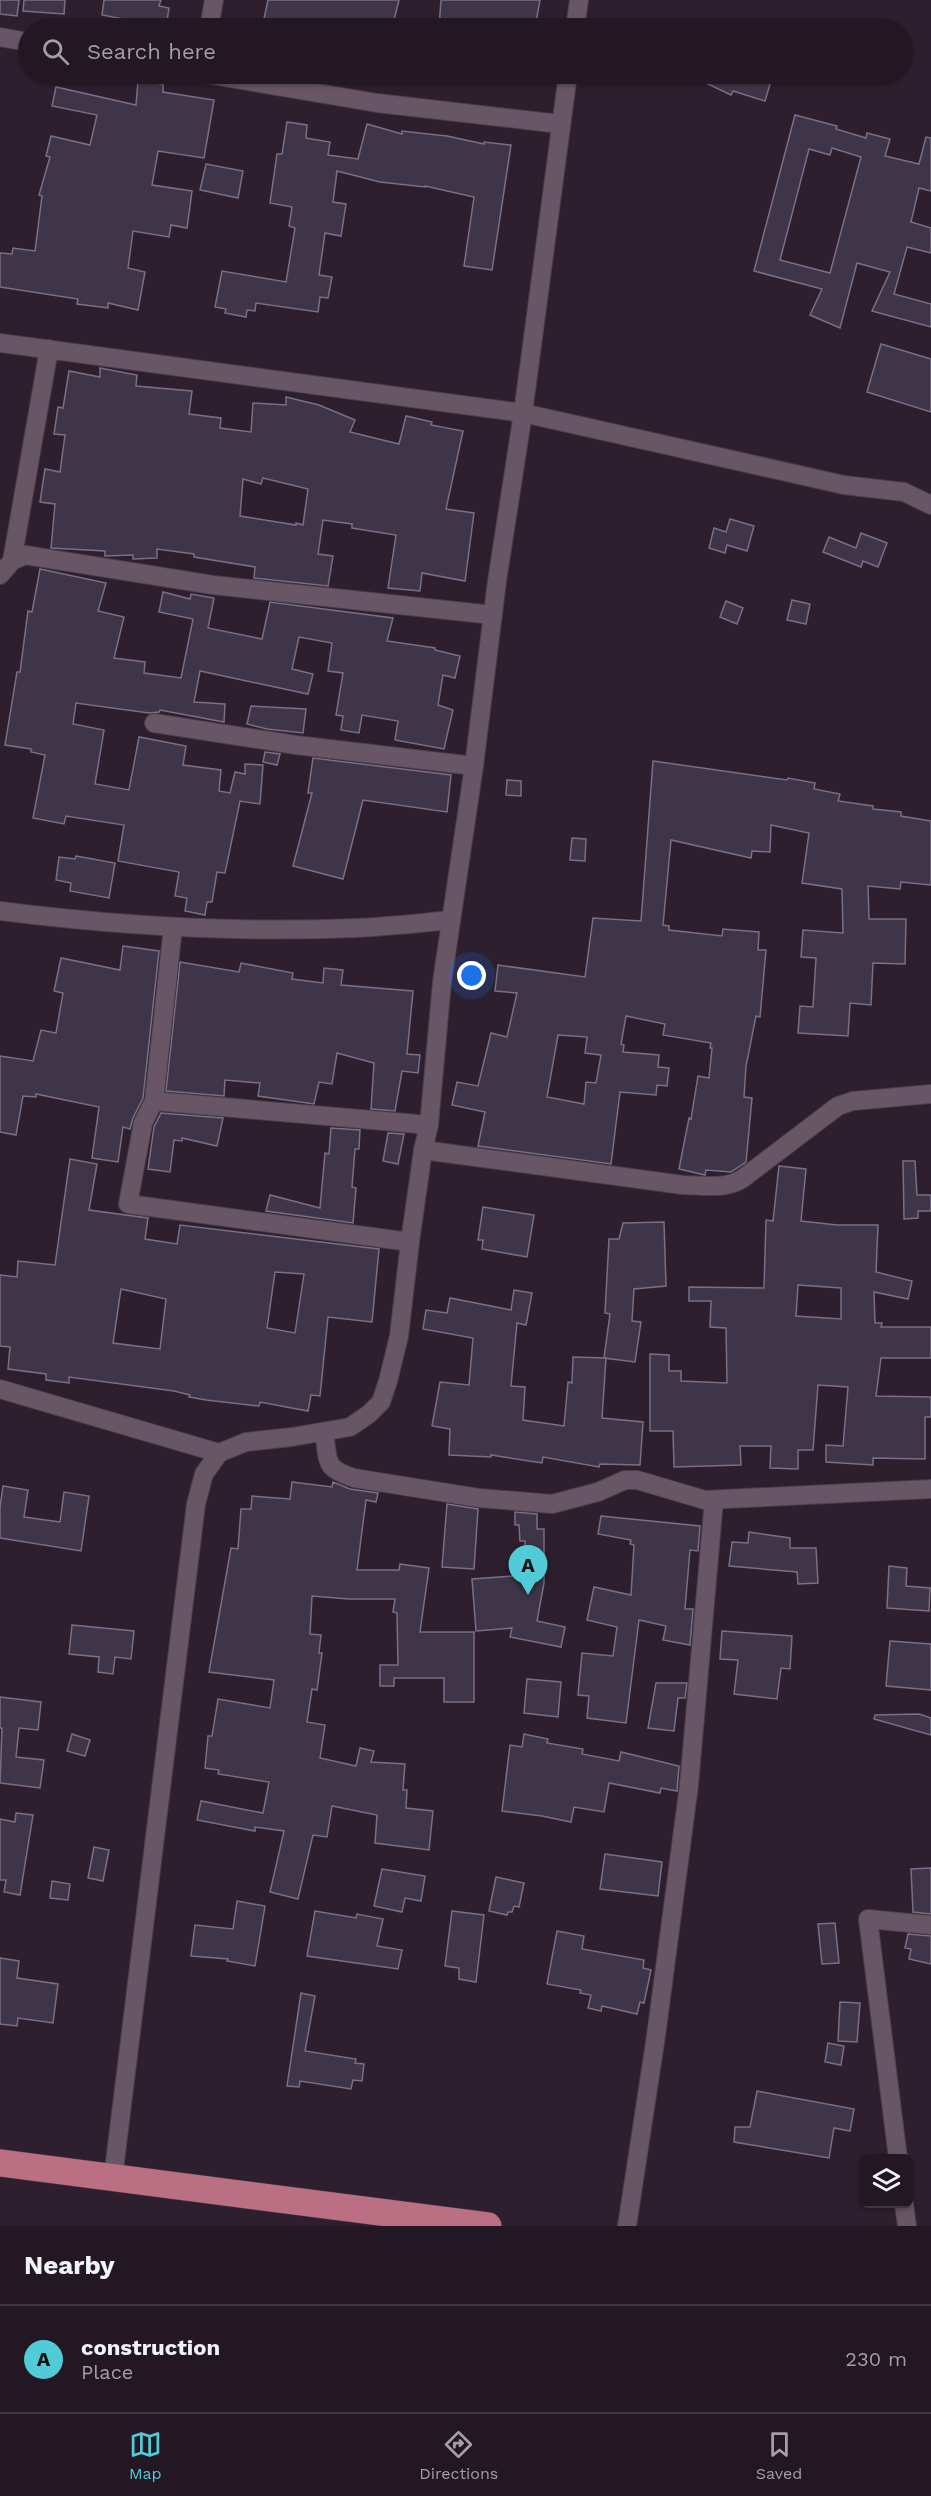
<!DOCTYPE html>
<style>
:root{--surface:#221722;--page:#2a202a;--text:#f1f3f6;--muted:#a29fa5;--line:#3f3640;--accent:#52cbd8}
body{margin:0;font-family:"Work Sans",sans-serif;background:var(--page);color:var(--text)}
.controls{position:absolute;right:18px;bottom:18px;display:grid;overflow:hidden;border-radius:9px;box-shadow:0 2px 4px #0004}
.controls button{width:54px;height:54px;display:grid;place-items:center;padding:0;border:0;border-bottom:2px solid var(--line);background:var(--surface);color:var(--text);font:30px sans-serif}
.you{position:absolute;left:472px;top:976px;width:21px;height:21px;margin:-15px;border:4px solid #fff;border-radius:50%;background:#1a73e8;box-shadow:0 0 0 9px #1a73e833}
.badge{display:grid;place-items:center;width:39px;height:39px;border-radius:50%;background:var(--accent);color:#111;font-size:20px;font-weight:700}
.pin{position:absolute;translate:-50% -50px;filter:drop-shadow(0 2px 3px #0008)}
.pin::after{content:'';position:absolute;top:32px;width:21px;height:18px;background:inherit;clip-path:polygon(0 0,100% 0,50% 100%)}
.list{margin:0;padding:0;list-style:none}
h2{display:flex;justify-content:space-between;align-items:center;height:78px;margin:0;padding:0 24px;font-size:26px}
h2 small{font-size:20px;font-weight:400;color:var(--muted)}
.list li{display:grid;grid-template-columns:39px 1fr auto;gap:18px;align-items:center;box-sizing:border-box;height:108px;padding:0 24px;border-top:2px solid var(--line)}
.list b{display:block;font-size:22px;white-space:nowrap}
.list p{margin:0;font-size:20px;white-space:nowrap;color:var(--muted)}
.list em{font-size:20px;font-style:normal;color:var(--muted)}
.icon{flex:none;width:33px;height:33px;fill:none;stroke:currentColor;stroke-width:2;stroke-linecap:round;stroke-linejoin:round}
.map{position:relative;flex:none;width:931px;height:2226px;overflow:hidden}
.search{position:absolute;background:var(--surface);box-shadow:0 2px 4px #0004;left:18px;right:18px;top:18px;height:66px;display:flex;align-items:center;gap:15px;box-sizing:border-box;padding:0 21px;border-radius:33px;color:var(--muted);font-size:22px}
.sheet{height:186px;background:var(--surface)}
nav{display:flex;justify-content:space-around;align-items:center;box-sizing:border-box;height:84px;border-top:2px solid var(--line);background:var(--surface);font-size:16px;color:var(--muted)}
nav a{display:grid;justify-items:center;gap:3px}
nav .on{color:var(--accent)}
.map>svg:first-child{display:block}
</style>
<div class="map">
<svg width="931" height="2226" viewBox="0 0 931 2226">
<rect width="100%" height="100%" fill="#2e1f2e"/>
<g fill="#3f3548" stroke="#7a6f84" stroke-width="1.5" fill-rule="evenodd">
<polygon points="0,0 19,0 17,16 0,14"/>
<polygon points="24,0 65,0 64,14 23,11"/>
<polygon points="104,0 161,0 159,6 169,8 166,27 102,15"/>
<polygon points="268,0 399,0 392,28 262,28"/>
<polygon points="441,0 540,0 535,28 439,28"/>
<polygon points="687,74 773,74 765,101 733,91 731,95"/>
<polygon points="138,81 163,84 163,92 214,100 204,158 158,151 152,185 192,191 187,228 171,225 169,237 133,231 128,268 145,272 138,310 108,303 108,308 77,304 78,299 0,287 0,253 12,254 13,248 35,251 42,196 39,195 50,157 46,156 51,136 90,145 97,115 52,106 56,87 136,105"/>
<path d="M795 115 837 126 836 129 866 138 867 133 890 139 885 156 919 164 926 137 931 138V191L919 188 911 222 931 228V253L907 247 894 294 931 304V327L872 311 890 272 857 263 840 328 810 315 822 289 754 271ZM832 148 861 157 830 273 780 260 809 149 830 155Z"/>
<polygon points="287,122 307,125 306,138 330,142 328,155 358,159 367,124 402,134 402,131 447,136 484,144 484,142 511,145 492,270 464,266 474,197 425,186 425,187 380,182 337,171 333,202 346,204 341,236 325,233 319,275 332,277 328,298 320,297 318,312 256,303 255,311 247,310 246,317 225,313 226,309 215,307 222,271 286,282 295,228 289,226 292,207 270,203 277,154 282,154"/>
<polygon points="206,164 243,171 238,198 200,190"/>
<polygon points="881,344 931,359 931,412 867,392"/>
<path d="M100 368 137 375 136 386 192 391 189 414 221 418 220 428 251 432 253 403 286 405V397L319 405 355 420 350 432 399 444 406 416 432 422 431 425 463 431 446 509 474 513 465 581 422 573 420 591 388 588 396 535 352 528V524L323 520 318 554 333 556 328 586 254 578 255 567 194 557V554L157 549V558L133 559V555L105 556V551L51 548 55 504 40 502 45 469 60 472 65 435 54 434 58 407 63 408 69 371 100 377ZM263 478 308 489 303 525 296 523V525L240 516 243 479 261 484Z"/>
<polygon points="730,519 754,526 747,551 727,545 725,553 709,548 714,528 726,532"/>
<polygon points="861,533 887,543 878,567 863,561 861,567 823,552 829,537 856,548"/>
<polygon points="40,569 106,583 98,611 124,617 114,658 145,662 144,673 181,678 193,619 159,612 163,592 190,599 191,594 214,598 208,628 262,639 270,602 393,618 387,641 435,648 435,650 460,656 455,678 443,675 438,705 453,710 444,749 395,740 398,721 362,715 359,733 341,730 343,716 336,715 343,673 328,671 332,643 299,637 292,669 313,674 308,694 200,671 194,702 225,704 224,722 160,710 159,712 149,713 76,703 73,724 104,730 95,784 129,790 139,737 186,746 183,765 221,770 219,791 230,793 235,772 245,774 245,764 263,765 260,804 240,801 225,873 217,872 212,902 207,902 205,915 185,911 187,898 175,896 179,872 118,861 124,825 66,816 64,824 33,818 45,755 31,752 31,749 5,745 17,672 20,672 28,611 32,612"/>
<polygon points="792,600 810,604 806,624 787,620"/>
<polygon points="726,601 743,608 737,624 720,617"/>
<polygon points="251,706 306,709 303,733 267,729 247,724"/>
<polygon points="265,752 280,754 277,765 263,762"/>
<polygon points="313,758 451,775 447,812 363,800 343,879 293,866 312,793 308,793"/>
<path d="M653 761 787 780 788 778 815 783 814 789 840 794 838 801 873 806V809L901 812V816L931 821V885L901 882 900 889 868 886 869 919H906L905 964 873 963 871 1005 850 1003 848 1036 798 1033 800 1006 813 1007 816 958 801 957 803 930 843 933 842 889 802 883 809 833 771 825 770 852 752 851 751 858 671 840 663 925 669 926V930L722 936 723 929 759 932 758 950H766L760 1017 756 1016 746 1066 744 1097 752 1098 746 1162 731 1172 706 1170 705 1175 679 1169 689 1118 691 1119 698 1076 709 1078 712 1048H710L711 1043 663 1035 665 1024 626 1016 621 1044 624 1045 623 1052 659 1055 658 1067 669 1068 667 1086 657 1085 656 1095 620 1092 611 1164 478 1146 485 1112 452 1105 457 1082 478 1086 491 1033 507 1037 517 993 495 991 498 965 585 977 593 918 641 921ZM558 1035 587 1037 585 1053 601 1055 596 1083 586 1082 584 1104 547 1097Z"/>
<polygon points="507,780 521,781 521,796 506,795"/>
<polygon points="572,838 586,839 585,861 570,860"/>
<polygon points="76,856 115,863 109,898 70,891 71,883 56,880 59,857 75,859"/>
<polygon points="123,946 159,951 143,1098 133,1118 130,1129 123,1127 118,1162 92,1158 99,1107 36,1094 36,1097 23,1096 16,1135 0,1132 0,1056 33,1061 41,1030 56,1033 63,993 54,991 61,958 120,970"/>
<polygon points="180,962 239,972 241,963 293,973 292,979 323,983 324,968 343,970 341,985 413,991 407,1054 420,1055 418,1073 402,1071 395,1111 371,1109 374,1063 337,1053 332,1084 319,1082 314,1104 258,1096 260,1083 225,1080 224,1096 166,1091"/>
<polygon points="161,1113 223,1118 217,1146 182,1138 182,1141 174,1140 170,1172 148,1169 154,1127"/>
<polygon points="331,1128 360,1130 359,1149 355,1149 352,1187 356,1188 353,1223 266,1211 270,1195 320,1208 325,1153 329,1154"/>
<polygon points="388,1133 404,1134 398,1164 383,1161"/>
<path d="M70 1159 97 1164 89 1210 148 1218 145 1239 177 1244 180 1225 379 1249 372 1322 328 1317 320 1396 311 1395 308 1411 260 1402 259 1406 206 1400 189 1397 190 1395 174 1391 69 1377V1383L46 1380V1374L8 1369 10 1347 0 1346V1275L17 1277 18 1261 55 1265ZM275 1272 304 1274 295 1333 267 1328ZM121 1289 166 1299 160 1349 113 1343Z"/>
<polygon points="903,1161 915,1161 917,1195 931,1195 931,1211 918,1211 918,1218 904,1219"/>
<path d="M779 1166 806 1169 801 1221 837 1225H878L876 1272 912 1281 908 1299 874 1292 875 1323H882L881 1327H931V1358H881L876 1396 931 1397V1417H925V1459L873 1458V1465L826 1462V1445L843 1446 848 1387 818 1385 813 1450H798V1469L770 1468 771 1446H740L741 1465 674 1467 673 1431H650V1354L669 1355V1371H681V1381L727 1383 726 1328 710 1327 711 1301H689V1287L764 1288 766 1220 773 1221ZM798 1285 841 1288V1319L796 1316Z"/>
<polygon points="483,1207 534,1215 527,1257 482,1249 483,1240 478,1240"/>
<polygon points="664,1222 666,1286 634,1289 632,1321 641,1322 635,1362 604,1358 610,1314 605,1313 609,1239 619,1239 623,1223"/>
<polygon points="514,1290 532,1293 526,1325 517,1323 511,1386 525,1387 523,1420 564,1426 568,1382 572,1383 573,1357 606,1358 602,1418 643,1422 640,1465 600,1464 599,1467 543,1457 542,1463 491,1455 491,1457 449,1455 450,1429 432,1426 440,1382 469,1385 473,1338 423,1329 426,1310 447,1313 450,1298 511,1310"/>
<polygon points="292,1482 332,1487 333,1482 350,1489 378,1493 376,1502 366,1500 357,1570 399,1570 400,1564 429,1568 420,1632 474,1632 474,1702 444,1702 444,1678 394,1678 394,1686 380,1686 380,1665 398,1665 397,1613 393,1612 395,1599 349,1599 312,1596 310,1634 321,1635 319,1653 322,1653 317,1690 312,1689 307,1722 325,1725 320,1758 356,1766 360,1748 374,1751 371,1762 405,1764 403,1790 407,1790 406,1808 433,1811 429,1850 375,1843 377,1815 332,1806 327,1837 313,1835 298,1899 270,1892 284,1831 255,1827 255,1831 197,1820 201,1801 263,1813 269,1782 218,1774 219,1770 205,1768 208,1736 212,1736 218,1699 270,1708 274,1680 209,1672 231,1548 238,1549 241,1509 251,1509 252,1496 290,1499"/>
<polygon points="3,1486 28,1490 24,1517 60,1522 64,1492 89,1496 81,1551 0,1538 0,1507"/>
<polygon points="447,1504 478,1509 474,1569 442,1567"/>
<polygon points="515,1512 537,1514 537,1529 544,1529 544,1583 537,1621 565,1627 561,1647 510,1637 512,1628 476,1631 472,1579 513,1576 526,1578 525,1541 520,1541 519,1525 515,1525"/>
<polygon points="601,1516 700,1526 698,1551 690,1550 685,1609 693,1609 690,1645 663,1640 666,1626 639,1620 626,1723 587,1718 589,1696 578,1695 582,1653 613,1656 617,1627 587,1620 594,1587 631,1595 634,1545 630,1544 631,1540 598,1534"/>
<polygon points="749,1532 790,1538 790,1548 816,1548 818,1583 798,1584 797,1572 729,1566 732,1542 748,1543"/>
<polygon points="889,1566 907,1568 906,1586 930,1588 929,1611 887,1608"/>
<polygon points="72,1625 134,1631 131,1659 115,1657 113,1674 98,1672 99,1657 69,1654"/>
<polygon points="722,1631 792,1636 790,1669 781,1668 777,1699 734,1694 738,1660 720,1659"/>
<polygon points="890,1641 931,1644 931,1690 886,1686"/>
<polygon points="527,1679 561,1682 558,1717 524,1713"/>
<polygon points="656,1683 687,1683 685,1698 678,1698 674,1731 648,1728"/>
<polygon points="0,1697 41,1702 38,1730 19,1728 16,1757 44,1760 40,1788 0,1783 2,1728 0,1728"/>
<polygon points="919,1714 931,1718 931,1735 874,1719 875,1715"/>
<polygon points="72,1734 90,1740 85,1756 67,1751"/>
<polygon points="524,1734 548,1739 547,1743 583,1749 582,1754 619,1761 621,1752 679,1766 677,1791 661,1788 660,1793 609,1783 604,1812 574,1807 571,1822 542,1816 502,1811 510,1745 522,1747"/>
<polygon points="16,1813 33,1815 20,1895 4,1892 6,1880 0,1880 0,1819 15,1822"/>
<polygon points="94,1847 109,1850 103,1881 88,1878"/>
<polygon points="605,1854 662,1862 658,1896 600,1889"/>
<polygon points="931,1868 931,1914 913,1912 911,1869"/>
<polygon points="382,1869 425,1876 421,1901 405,1898 402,1912 374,1906"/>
<polygon points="496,1877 524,1883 519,1907 514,1906 512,1912 508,1912 507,1915 489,1911"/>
<polygon points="52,1881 70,1884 68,1900 50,1898"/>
<polygon points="237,1901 265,1906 255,1966 227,1961 228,1959 191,1956 195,1925 233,1929"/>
<polygon points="315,1911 356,1918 357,1914 383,1919 377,1946 402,1950 398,1969 307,1956"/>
<polygon points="452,1911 484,1915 476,1982 459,1979 459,1968 445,1966"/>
<polygon points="835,1923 839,1963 822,1964 818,1924"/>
<polygon points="557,1931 584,1936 582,1949 644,1960 643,1968 651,1970 644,2003 640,2002 637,2014 602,2006 601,2011 588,2008 591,1995 580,1993 581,1990 547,1984"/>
<polygon points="908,1934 931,1936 931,1964 909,1959 911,1949 905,1948"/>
<polygon points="0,1958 19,1961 17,1978 58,1984 53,2023 18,2018 17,2026 0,2024"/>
<polygon points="301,1993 315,1996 305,2051 356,2059 355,2063 364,2064 362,2081 353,2080 351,2089 300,2081 299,2087 287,2086"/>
<polygon points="840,2002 860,2003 857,2042 838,2041"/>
<polygon points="828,2043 844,2046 841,2065 825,2062"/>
<polygon points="757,2091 854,2109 850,2131 834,2128 829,2158 734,2142 735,2127 750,2127"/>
</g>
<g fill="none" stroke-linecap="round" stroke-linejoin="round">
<g stroke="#4a3e4a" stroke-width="20">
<g id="minor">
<polyline points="209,28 214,0"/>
<polyline points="575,28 579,0"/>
<polyline points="0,37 28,42"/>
<polyline points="206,74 377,103 560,124"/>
<polyline points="0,343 523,413 844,485 904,492 931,505"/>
<polyline points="12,561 49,349"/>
<polyline points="0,575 12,561 25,555 213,585 493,615"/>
<polyline points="154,723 296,745 474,766"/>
<path d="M0 911C118 926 237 933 355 928 387 927 419 923 451 920"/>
<polyline points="173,927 154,1101 143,1123 128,1204 410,1242"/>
<polyline points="154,1101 429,1125"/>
<path d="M423 1150 683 1185C702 1185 724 1190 742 1179L838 1106 853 1101 931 1094"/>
<polyline points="0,1389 219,1453"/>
<path d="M324 1432C329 1462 323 1468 354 1478L479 1498 552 1504 598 1492 625 1480H637L705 1500 931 1489"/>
<polyline points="898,2158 868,1919 931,1925"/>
<polyline points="113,2178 196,1504 204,1474 219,1453 246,1442 292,1437 350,1427 369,1414 381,1402 388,1381 399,1336 410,1242 423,1150 429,1125 442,982 474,766 497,581 523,413 568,74"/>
<polyline points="904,2204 907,2226"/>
<polyline points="627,2226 656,2036 689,1785 714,1500"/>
</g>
</g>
<g stroke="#4a3e4a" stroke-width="28">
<polyline id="highway" points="0,2163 488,2226"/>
</g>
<use href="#minor" stroke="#685667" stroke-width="18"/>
<use href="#highway" stroke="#bb6f82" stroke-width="27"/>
</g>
</svg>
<div class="controls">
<button><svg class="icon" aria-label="layers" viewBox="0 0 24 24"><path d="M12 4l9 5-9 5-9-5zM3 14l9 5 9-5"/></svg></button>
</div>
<div class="you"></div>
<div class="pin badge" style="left:528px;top:1595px">A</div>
<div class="search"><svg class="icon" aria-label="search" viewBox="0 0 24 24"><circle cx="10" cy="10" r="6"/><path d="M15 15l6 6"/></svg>Search here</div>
</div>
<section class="sheet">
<h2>Nearby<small></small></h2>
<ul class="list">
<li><span class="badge">A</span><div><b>construction</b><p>Place</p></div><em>230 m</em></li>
</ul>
</section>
<nav>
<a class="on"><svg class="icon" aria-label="map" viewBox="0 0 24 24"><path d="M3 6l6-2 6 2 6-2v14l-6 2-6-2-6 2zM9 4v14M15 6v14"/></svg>Map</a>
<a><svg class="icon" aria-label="directions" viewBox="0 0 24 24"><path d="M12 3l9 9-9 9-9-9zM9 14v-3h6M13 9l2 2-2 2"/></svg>Directions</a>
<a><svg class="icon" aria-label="saved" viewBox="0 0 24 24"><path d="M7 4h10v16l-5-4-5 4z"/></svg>Saved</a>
</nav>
